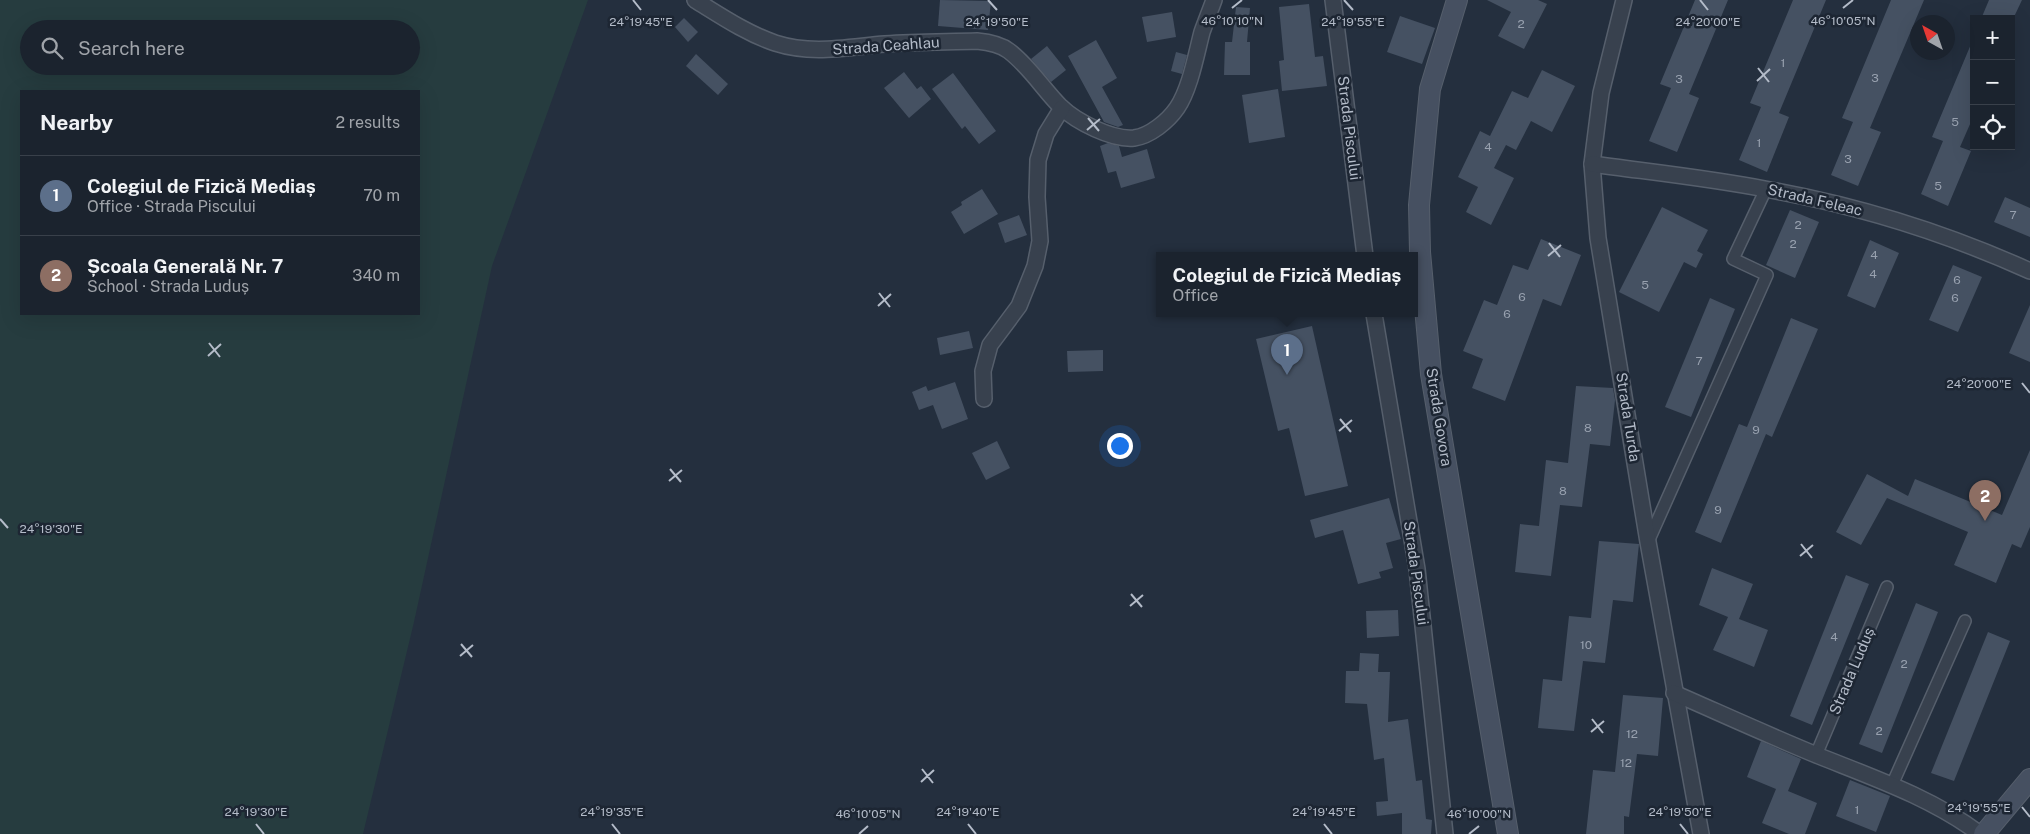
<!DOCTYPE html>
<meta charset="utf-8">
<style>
:root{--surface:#1b232e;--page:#242b36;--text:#f1f3f6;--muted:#a0a4aa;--line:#39404a;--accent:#2563eb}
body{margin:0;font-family:"Public Sans",sans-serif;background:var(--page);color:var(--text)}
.controls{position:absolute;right:15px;top:15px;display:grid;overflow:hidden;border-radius:0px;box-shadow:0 5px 20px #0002}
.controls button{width:45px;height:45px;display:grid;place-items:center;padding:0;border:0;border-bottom:1px solid var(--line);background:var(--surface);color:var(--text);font:25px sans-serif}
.compass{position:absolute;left:1910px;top:15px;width:45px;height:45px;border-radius:50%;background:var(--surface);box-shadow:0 5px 20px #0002;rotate:320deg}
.you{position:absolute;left:1119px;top:445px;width:18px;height:18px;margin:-12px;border:4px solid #fff;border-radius:50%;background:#1a73e8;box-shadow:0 0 0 8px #1a73e833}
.badge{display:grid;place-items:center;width:32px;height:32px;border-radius:50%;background:var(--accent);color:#fff;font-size:16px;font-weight:700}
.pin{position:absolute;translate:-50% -41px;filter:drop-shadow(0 1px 2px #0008)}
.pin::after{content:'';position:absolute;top:26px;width:18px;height:15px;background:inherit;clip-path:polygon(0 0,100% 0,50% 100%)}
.popup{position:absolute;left:1156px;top:252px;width:262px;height:65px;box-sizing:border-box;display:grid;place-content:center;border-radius:0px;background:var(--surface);filter:drop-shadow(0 1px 4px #0005);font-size:16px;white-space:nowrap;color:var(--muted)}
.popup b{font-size:19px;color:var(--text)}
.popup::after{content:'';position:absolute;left:50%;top:100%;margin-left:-10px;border:10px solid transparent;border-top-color:var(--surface)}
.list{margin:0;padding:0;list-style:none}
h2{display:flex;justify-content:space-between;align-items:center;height:65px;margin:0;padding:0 20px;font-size:21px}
h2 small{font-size:16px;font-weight:400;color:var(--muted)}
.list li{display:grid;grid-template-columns:32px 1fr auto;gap:15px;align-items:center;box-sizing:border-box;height:80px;padding:0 20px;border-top:1px solid var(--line)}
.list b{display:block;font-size:19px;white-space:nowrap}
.list p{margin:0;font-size:16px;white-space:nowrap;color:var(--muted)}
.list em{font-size:16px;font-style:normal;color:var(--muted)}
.icon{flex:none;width:28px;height:28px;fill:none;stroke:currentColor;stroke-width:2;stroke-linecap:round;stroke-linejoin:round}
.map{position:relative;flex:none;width:2030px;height:834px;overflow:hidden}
.search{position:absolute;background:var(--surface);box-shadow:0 5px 20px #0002;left:20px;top:20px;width:400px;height:55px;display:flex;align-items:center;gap:12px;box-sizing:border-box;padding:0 18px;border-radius:28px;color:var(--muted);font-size:19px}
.panel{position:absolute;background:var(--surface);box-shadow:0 5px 20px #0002;left:20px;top:90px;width:400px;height:225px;border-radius:0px}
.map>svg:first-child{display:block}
</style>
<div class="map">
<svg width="2030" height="834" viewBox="0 0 2030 834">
<rect width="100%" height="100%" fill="#242f3e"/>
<path fill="#263c3f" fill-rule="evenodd" d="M0 0H588L492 266 414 622 363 834H0ZM29 29H411V66H29ZM21 91H419V314H21Z"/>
<g fill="#455162">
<polygon points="940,0 991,1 988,30 938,26"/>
<polygon points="1487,0 1538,0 1547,4 1524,49 1498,36 1511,12"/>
<polygon points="1695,0 1728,0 1689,94 1699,98 1677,152 1649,141 1671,88 1660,84"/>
<polygon points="1793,0 1826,0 1779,113 1789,117 1767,172 1739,160 1761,107 1750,103"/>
<polygon points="1891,0 1924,0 1870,128 1881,132 1858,186 1831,175 1853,122 1842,118"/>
<polygon points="1989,0 2022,0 2013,19 1981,19"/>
<polygon points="1309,4 1315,57 1323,56 1327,86 1282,91 1279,61 1284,60 1279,7"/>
<polygon points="1236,7 1250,8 1247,42 1250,42 1250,75 1224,75 1225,42 1232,42"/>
<polygon points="1172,12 1176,37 1147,42 1142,17"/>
<polygon points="1400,16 1435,28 1422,64 1387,52"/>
<polygon points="684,18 698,32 688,42 675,27"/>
<polygon points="1974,37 1974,115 1960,147 1971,151 1948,206 1921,194 1943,141 1932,137"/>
<polygon points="1096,40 1117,78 1102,87 1123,125 1118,127 1104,122 1068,56"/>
<polygon points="1047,46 1066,70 1051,82 1031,59"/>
<polygon points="1176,52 1187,55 1182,74 1171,71"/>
<polygon points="696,54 728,84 718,95 686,66"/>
<polygon points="1542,70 1575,86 1552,132 1531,121 1516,150 1506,145 1494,168 1514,178 1491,225 1466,212 1478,187 1458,177 1480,131 1490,136 1512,91 1528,98"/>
<polygon points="904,72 917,89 921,86 931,99 909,118 884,88"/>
<polygon points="953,73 996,131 979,144 965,126 962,129 932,89"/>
<polygon points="1278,89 1285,137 1249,143 1242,95"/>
<polygon points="1108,143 1119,146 1122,157 1147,149 1155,178 1121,188 1116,171 1108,173 1100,146"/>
<polygon points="982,189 998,214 964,234 951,212 962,205 961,202"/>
<polygon points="2005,197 2030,208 2030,237 1994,222"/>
<polygon points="1662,207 1708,230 1697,251 1703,254 1696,268 1684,262 1659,312 1619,292"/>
<polygon points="1790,210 1819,222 1795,278 1766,265"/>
<polygon points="1019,215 1027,235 1005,243 998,223"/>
<polygon points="1541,239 1581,255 1561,306 1543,299 1505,401 1472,388 1483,359 1463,351 1484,300 1497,305 1513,265 1528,270"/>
<polygon points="1870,240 1899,253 1875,308 1847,296"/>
<polygon points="1953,265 1982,277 1958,332 1929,320"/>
<polygon points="1710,298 1735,309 1691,417 1665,407"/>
<polygon points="2030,305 2030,362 2009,353"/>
<polygon points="1791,318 1818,329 1772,437 1766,434 1721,543 1695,532 1739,424 1747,427"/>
<polygon points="1312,326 1348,486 1305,496 1289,428 1278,431 1256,339"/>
<polygon points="969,331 973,348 940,355 937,338"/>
<polygon points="1103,350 1103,371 1068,372 1067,351"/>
<polygon points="955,382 968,419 942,429 933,405 919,410 912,392 926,386 928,391"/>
<polygon points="1576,386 1613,388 1615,400 1610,446 1590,444 1582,507 1560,505 1551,576 1515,572 1520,524 1539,526 1546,460 1568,463"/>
<polygon points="997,441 1010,468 986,480 972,453"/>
<polygon points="2030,450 2030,527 2021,548 2012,544 1996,583 1954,565 1968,532 1887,498 1861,545 1836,532 1867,474 1908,496 1915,479 2002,515"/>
<polygon points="1389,498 1401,539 1386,543 1393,568 1379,572 1381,578 1358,584 1343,530 1315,538 1310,520"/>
<polygon points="1599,541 1639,544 1633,602 1613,600 1605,663 1583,661 1574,731 1538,728 1543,679 1562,681 1569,616 1591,618"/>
<polygon points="1712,568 1753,584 1739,619 1768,630 1754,667 1713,650 1728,617 1699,605"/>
<polygon points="1846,575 1869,584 1812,725 1790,716"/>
<polygon points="1916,603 1938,612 1882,753 1859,744"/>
<polygon points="1398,610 1399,636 1367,638 1366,611"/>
<polygon points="1988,632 2010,641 1954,781 1931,773"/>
<polygon points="1360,653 1379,654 1378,672 1390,672 1388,722 1408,719 1416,781 1422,780 1426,819 1432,820 1431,834 1402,834 1402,813 1377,816 1376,802 1388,801 1384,758 1374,760 1367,704 1345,703 1346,671 1359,671"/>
<polygon points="1623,695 1663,698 1658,756 1637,754 1629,817 1624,816 1624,834 1586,834 1593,770 1615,772"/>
<polygon points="1761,741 1801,759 1788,791 1817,803 1805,834 1789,834 1762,823 1776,789 1747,777"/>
<polygon points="1850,780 1890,796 1876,832 1836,816"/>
</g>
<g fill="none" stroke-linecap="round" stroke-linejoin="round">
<g stroke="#565f6c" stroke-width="14">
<g id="pedestrian">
<polyline points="1648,542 1767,275 1733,259 1766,189"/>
<polyline points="1816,755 1887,587"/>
<polyline points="1892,785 1965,621"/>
</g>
</g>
<g stroke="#565f6c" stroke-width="18">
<g id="minor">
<path d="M695 0C721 16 746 33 775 43 812 55 848 47 885 44 916 42 947 42 977 41 988 42 1000 44 1009 51 1030 67 1043 89 1061 107 1077 122 1112 140 1134 138 1150 136 1168 121 1177 108 1190 89 1196 55 1202 32 1206 21 1210 11 1214 0"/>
<polyline points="1333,0 1365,256"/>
<polyline points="1624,0 1601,93 1592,164 1598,238 1648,542 1701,834"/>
<path d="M1592 164C1650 172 1708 178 1765 189 1856 205 1946 233 2030 271"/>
<polyline points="1374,314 1417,569 1445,834"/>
<polyline points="984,399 983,371 990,345 1019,306 1035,266 1040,241 1037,197 1038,160 1046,134 1062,108"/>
<path d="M1674 693C1722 714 1770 736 1819 756 1874 778 1932 798 1980 834"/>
</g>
</g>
<g stroke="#565f6c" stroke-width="22">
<g id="secondary">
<polyline points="1457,0 1430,89 1419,205 1420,252 1431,374 1508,834"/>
<polyline points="1984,834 2030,779"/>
</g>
</g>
<use href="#pedestrian" stroke="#38414e" stroke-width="11"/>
<use href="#minor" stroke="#38414e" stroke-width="15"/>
<use href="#secondary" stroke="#465061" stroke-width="20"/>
</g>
<path fill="none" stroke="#b4bcc9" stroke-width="2" d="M633 0 641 10M988 0 997 10M1344 0 1353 10M1700 0 1708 10M1232 8 1242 0M1843 8 1853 0M1758 68 1769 82M1757 81 1770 69M1088 118 1099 131M1087 130 1100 119M1549 243 1560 257M1548 256 1561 245M879 293 890 307M878 306 891 294M209 343 220 357M208 356 221 344M2022 383 2030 393M1340 419 1351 432M1339 431 1352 420M670 469 681 482M669 481 682 470M0 519 8 528M1801 544 1812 558M1800 556 1813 545M1131 594 1142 607M1130 606 1143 595M461 644 472 657M460 656 473 645M1592 719 1603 733M1591 732 1604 721M922 769 933 783M921 782 934 770M2022 807 2030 817M256 824 264 834M612 824 620 834M968 824 976 834M1324 824 1332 834M1680 824 1688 834M859 834 868 826M1469 834 1479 826"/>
<g text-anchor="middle" stroke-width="5" stroke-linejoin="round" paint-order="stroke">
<g font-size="12" fill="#98a1af">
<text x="1521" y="28">2</text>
<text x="1783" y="67">1</text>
<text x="1875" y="82">3</text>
<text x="1679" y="83">3</text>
<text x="1955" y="126">5</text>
<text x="1759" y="147">1</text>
<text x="1488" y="151">4</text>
<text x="1848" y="163">3</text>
<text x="1938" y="190">5</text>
<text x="2013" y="219">7</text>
<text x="1798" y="229">2</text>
<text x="1793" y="248">2</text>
<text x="1874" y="259">4</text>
<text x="1873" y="278">4</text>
<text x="1957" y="284">6</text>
<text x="1645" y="289">5</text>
<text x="1522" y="301">6</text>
<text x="1955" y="302">6</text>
<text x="1507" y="318">6</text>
<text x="1699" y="365">7</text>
<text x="1588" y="432">8</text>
<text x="1756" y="434">9</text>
<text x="1563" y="495">8</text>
<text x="1718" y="514">9</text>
<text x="1834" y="641">4</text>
<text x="1586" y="649">10</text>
<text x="1904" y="668">2</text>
<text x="1879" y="735">2</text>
<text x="1632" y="738">12</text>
<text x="1626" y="767">12</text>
<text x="1857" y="814">1</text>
</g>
<g font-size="15" fill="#b4bcc9" stroke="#1d2633">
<text transform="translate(886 46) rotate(-4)" y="5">Strada Ceahlau</text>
<text transform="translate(1349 128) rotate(83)" y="5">Strada Piscului</text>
<text transform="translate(1815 200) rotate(13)" y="5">Strada Feleac</text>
<text transform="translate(1439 417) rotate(81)" y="5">Strada Govora</text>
<text transform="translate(1628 417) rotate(81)" y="5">Strada Turda</text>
<text transform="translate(1416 573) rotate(82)" y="5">Strada Piscului</text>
<text transform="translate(1852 671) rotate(-67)" y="5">Strada Luduș</text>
</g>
</g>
<g font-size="12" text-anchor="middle" fill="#b4bcc9" stroke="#1d2633" stroke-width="5" stroke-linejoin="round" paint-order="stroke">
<text x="1232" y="25">46°10'10"N</text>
<text x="1843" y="25">46°10'05"N</text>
<text x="641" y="26">24°19'45"E</text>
<text x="997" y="26">24°19'50"E</text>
<text x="1353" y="26">24°19'55"E</text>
<text x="1708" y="26">24°20'00"E</text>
<text x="1979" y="388">24°20'00"E</text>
<text x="51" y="533">24°19'30"E</text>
<text x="1979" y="812">24°19'55"E</text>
<text x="256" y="816">24°19'30"E</text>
<text x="612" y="816">24°19'35"E</text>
<text x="968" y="816">24°19'40"E</text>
<text x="1324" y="816">24°19'45"E</text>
<text x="1680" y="816">24°19'50"E</text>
<text x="868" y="818">46°10'05"N</text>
<text x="1479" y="818">46°10'00"N</text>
</g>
</svg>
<div class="controls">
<button>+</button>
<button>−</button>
<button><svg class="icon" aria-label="locate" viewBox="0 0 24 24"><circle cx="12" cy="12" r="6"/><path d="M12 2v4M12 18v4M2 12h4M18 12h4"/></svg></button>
</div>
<svg class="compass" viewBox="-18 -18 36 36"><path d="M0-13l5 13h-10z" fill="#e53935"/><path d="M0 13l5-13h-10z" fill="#a0a4aa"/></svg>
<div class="you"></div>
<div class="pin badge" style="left:1287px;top:375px;background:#5c6f8a">1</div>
<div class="popup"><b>Colegiul de Fizică Mediaș</b>Office</div>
<div class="pin badge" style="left:1985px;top:521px;background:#8d6e63">2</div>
<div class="search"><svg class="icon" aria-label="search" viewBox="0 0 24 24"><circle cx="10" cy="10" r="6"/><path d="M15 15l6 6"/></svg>Search here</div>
<section class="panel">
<h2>Nearby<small>2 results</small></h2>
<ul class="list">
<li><span class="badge" style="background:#5c6f8a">1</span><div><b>Colegiul de Fizică Mediaș</b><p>Office · Strada Piscului</p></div><em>70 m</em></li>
<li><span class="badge" style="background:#8d6e63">2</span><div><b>Școala Generală Nr. 7</b><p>School · Strada Luduș</p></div><em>340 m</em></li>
</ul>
</section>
</div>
